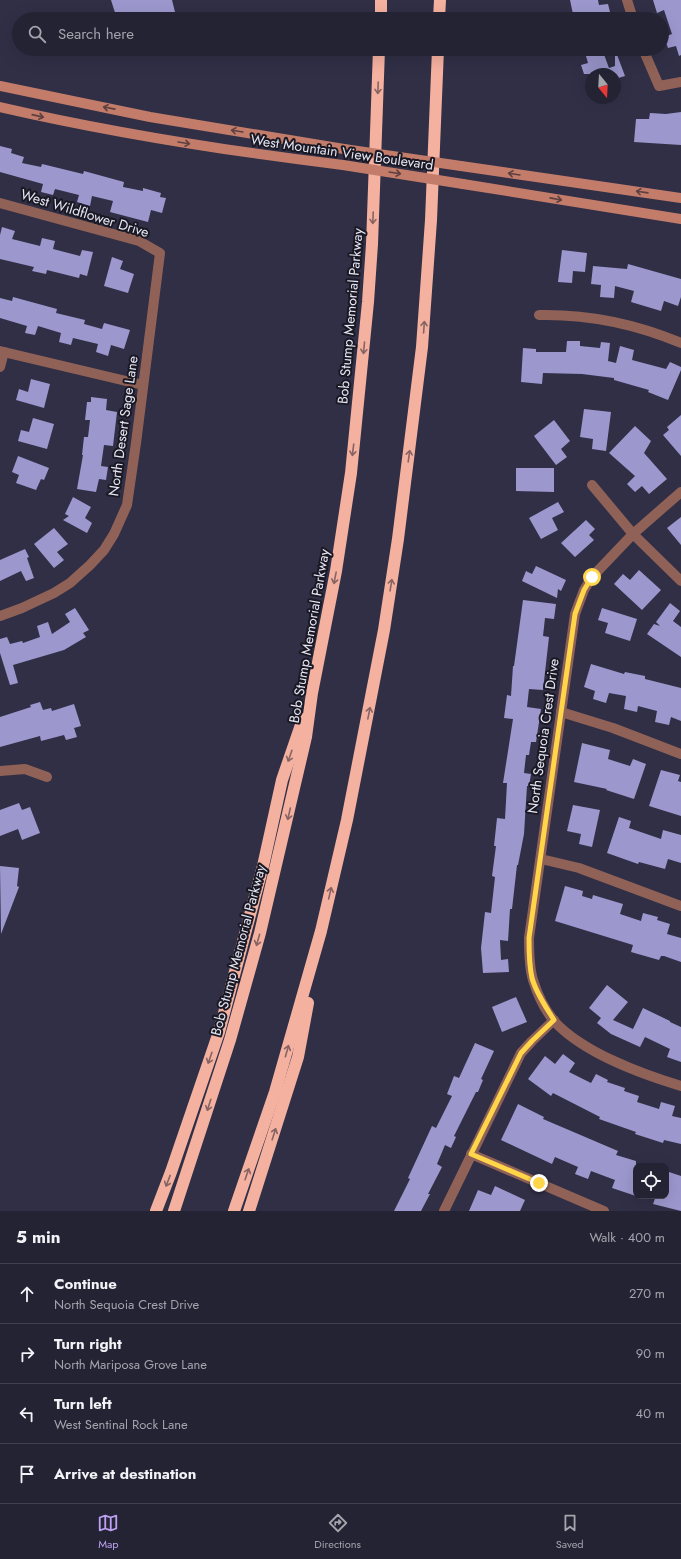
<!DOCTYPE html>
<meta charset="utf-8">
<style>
:root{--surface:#242334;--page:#302f40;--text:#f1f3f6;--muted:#a3a4ac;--line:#41404f;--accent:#bca0f2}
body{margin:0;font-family:Jost,sans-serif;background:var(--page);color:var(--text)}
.controls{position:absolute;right:12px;bottom:12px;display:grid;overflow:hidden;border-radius:8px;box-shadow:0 4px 16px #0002}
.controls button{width:36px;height:36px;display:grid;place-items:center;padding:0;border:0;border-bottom:1px solid var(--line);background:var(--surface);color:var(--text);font:20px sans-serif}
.compass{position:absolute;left:585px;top:68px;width:36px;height:36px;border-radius:50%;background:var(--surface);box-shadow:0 4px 16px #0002;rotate:162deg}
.stop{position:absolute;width:12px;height:12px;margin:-9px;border:3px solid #ffd54a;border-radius:50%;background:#fff}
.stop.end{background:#ffd54a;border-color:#fff;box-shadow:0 1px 4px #0008}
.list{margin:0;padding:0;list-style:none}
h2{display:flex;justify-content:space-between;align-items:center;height:52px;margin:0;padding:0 16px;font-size:17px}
h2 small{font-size:13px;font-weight:400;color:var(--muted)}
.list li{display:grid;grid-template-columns:26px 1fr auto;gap:12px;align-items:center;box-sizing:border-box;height:60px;padding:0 16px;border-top:1px solid var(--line)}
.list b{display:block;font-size:15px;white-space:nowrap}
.list p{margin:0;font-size:13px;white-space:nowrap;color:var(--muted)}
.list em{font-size:13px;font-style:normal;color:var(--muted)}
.icon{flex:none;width:22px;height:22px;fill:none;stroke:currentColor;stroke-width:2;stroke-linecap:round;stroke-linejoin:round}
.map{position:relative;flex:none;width:681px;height:1211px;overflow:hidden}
.search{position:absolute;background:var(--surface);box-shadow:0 4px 16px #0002;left:12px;right:12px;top:12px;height:44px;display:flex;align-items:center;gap:10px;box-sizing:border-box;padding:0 14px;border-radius:22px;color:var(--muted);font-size:15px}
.sheet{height:292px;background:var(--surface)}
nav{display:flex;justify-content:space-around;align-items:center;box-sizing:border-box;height:56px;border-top:1px solid var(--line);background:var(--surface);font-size:11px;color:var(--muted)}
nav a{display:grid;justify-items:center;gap:2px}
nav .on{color:var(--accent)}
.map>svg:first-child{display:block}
</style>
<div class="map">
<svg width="681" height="1211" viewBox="0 0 681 1211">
<rect width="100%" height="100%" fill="#302f46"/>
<g fill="#9c98ce">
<polygon points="111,0 172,0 176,16 166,19 117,19"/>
<polygon points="570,0 598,0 599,5 608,4 611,16 597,19 574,19"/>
<polygon points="653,0 681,0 681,55 679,56 676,46 668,48 664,37 672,34 664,10 657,13"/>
<polygon points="584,49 602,49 609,68 615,66 615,52 616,52 625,76 615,79 615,74 584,74 581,65 588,63"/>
<polygon points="681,112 681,145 634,142 636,119 649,119 650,113 666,114"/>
<polygon points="0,146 12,149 11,153 24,157 22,163 41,167 42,164 83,174 84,171 124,182 123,187 143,191 143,188 161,193 160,197 166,198 162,213 151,210 148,222 110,212 113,201 92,196 90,206 77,202 79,195 55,189 53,195 41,192 43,184 0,172"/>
<polygon points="2,227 15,231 12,239 40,246 42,238 55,241 53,249 80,256 82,250 93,252 87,276 80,274 79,278 47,270 46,274 32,271 34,267 0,259 0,235"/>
<polygon points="562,250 587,253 585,272 573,271 572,283 558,282"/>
<polygon points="112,257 123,261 120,269 134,274 128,293 104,286"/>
<polygon points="628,264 681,279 681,297 678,306 664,301 661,311 631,302 634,291 615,286 614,298 600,297 601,285 591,284 593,266 627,269"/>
<polygon points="13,297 57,309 56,313 85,320 84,324 102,329 104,323 130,330 124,349 111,345 108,356 96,352 98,344 73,338 71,345 59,342 61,333 38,326 35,335 25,333 27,326 0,318 0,298 12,301"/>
<polygon points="567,341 580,341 580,346 600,348 601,342 610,343 608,361 616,363 620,346 634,350 632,360 666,369 670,362 681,367 681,370 668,400 648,392 649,390 614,380 614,378 582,374 543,373 542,384 521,382 523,348 536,349 536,352 566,352"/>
<polygon points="31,379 50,384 44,408 16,400 19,389 28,392"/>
<polygon points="91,397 107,399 106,410 117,412 113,446 104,445 101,466 108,467 106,480 99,479 96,492 77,489 83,455 82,455 84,437 88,437 90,420 85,420 87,402 91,402"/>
<polygon points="584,409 611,412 606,451 592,449 593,439 580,437"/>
<polygon points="681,415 681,456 663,435 669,430 667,427"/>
<polygon points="33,418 54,424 47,449 18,441 21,430 29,432"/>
<polygon points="554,420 570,441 561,449 567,457 556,465 534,436"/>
<polygon points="635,426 651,441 644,453 667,479 649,494 642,486 635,492 627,484 635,476 609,453"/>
<polygon points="18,456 49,468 44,480 41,479 36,490 16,483 19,475 12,472"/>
<polygon points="516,468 554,468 554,492 516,491"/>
<polygon points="73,497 91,507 85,518 92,523 87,533 63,520 69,516 65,514"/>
<polygon points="558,502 564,512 552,518 558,530 541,539 529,518"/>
<polygon points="681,517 681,545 667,528"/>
<polygon points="586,520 595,529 589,535 594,540 575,557 561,543"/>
<polygon points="54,528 68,544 57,552 64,560 54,568 34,544"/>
<polygon points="25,549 29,557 27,558 34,578 26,581 21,571 0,581 0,560"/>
<polygon points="536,566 566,580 561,591 558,589 557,598 522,581 526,571 532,574"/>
<polygon points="639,570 661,590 642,610 614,584 623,574 630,580"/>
<polygon points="523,600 556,604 554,619 545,618 543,636 549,637 543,690 529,689 527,707 541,709 536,742 531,742 529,755 526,755 524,773 531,774 529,786 527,786 524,834 518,865 517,865 512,909 510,909 508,941 500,940 501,960 508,959 509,972 483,973 481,948 485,912 491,913 495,877 492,876 496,846 494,846 497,818 505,819 507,783 503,783 513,719 504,718 507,695 511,696 513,666 514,666"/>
<polygon points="670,603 680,611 673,621 681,627 681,657 647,634 654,624 660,626 656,622"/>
<polygon points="75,608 89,630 83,633 86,637 64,650 13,665 18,683 10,685 0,653 0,639 7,637 10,644 22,641 23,643 40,637 37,626 48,622 52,634 70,622 65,614"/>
<polygon points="602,608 637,619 630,641 605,633 608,623 598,620"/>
<polygon points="591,664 624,674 625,672 645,676 645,679 681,688 681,721 671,717 669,725 655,722 657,711 638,706 637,712 624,709 626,696 609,693 606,703 593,699 595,691 584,687"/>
<polygon points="40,702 43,710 51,708 52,711 74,704 81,726 74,728 77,737 66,740 64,735 41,741 40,736 0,747 0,717 31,707 30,705"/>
<polygon points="582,743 610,750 608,759 630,766 633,759 646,764 634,799 606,790 607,789 574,782"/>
<polygon points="661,770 680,775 678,781 681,782 681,816 649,806"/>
<polygon points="19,803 22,810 30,807 40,833 22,840 18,829 0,836 0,810"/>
<polygon points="573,805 600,810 592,847 579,844 581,834 567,831"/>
<polygon points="619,817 631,821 629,828 661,839 663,830 681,835 681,863 668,859 665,869 639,862 638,864 607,853"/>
<polygon points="0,866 19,868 17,886 19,887 1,934"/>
<polygon points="565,886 583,891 582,896 592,899 593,895 623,904 620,914 641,921 643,913 658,917 657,920 670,924 667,934 681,938 681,962 664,956 661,956 659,960 631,952 633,945 555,921"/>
<polygon points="607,985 628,1002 613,1020 633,1029 643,1008 670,1021 670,1022 681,1027 681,1062 667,1057 670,1049 645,1037 640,1047 611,1034 597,1023 601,1018 589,1008"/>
<polygon points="516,997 527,1022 502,1032 492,1007"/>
<polygon points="475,1043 494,1051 481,1079 483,1080 478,1092 476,1092 454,1136 456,1137 451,1148 445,1145 437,1164 442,1167 428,1194 430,1194 421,1211 394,1211 410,1179 408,1178 432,1126 436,1128 452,1096 447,1094 454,1076 459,1078"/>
<polygon points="563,1054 575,1063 569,1072 591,1083 596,1074 608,1080 607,1082 625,1088 624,1091 639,1096 637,1102 659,1109 661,1102 675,1106 672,1116 681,1118 681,1144 664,1140 663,1143 635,1134 636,1132 599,1119 600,1117 553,1093 551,1096 528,1079 545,1056 555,1064"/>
<polygon points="518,1104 544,1117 543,1119 618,1151 616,1155 636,1161 636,1196 612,1188 615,1180 591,1171 588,1179 575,1174 578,1167 555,1157 552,1164 501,1140"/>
<polygon points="666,1171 681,1176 681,1211 653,1204 656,1196 666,1196"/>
<polygon points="495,1186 525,1200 520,1211 469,1211 478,1190 491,1195"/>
</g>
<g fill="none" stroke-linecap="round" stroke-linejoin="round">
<g stroke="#906257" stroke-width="10">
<polyline points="627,0 633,19"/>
<polyline points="643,49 659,86 681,82"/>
<polyline points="0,203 139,241 160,253 136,443 127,505 114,534 104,550 90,565 70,583 54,593 22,608 0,616"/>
<path d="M539 315C588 314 636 324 681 343"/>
<polyline points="0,351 143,385"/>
<polyline points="0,367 4,352"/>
<polyline points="592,485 633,534 681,581"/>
<path d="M681 492 633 534 592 577 584 590 575 614 529 938C529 951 529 967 533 980 537 993 545 1010 554 1021 582 1052 641 1074 681 1086"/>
<polyline points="561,712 613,728 681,754"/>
<polyline points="0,771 25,769 47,777"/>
<polyline points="541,859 579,868 681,906"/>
<polyline points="471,1154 604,1211"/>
<polyline points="444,1211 521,1053 532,1041 554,1020"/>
</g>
<g stroke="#c47c6a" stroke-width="10">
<polyline points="0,86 150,117 344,149"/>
<path d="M0 107C113 133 228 151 343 165"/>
<polyline points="461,166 681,198"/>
<polyline points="463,184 681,219"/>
</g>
<g stroke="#f5b1a0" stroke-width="12">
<polyline points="381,19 381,0"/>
<polyline points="439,19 440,0"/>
<polyline points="156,1211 171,1172 219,1032 263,866 282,780 303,719"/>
<polyline points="174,1211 230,1040 260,933 306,737 312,693 336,571 351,473 368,302 372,244 379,49"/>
<polyline points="234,1211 275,1092 321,931 347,820 384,630 398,539 422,347 431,220 438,49"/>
<polyline points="249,1211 298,1057 308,1003"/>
</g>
<g stroke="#c47c6a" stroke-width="10">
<polyline points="344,149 461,166"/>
<polyline points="343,165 463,184"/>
</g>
</g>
<defs><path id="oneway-shaft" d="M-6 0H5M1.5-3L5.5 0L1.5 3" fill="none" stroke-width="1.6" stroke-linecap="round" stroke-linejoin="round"/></defs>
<g stroke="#876462">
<use href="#oneway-shaft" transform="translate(378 88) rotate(92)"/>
<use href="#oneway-shaft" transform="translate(373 218) rotate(92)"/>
<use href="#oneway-shaft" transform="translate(424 327) rotate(-86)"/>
<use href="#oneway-shaft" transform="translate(364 348) rotate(95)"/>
<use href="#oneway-shaft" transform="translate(353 450) rotate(97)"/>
<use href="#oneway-shaft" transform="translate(409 456) rotate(-82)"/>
<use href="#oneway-shaft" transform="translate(335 578) rotate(101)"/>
<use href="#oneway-shaft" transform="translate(391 585) rotate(-81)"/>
<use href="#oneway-shaft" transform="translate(369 713) rotate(-79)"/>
<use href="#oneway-shaft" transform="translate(290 756) rotate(109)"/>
<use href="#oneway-shaft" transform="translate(289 814) rotate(103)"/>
<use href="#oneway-shaft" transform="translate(330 893) rotate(-77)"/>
<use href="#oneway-shaft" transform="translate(258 940) rotate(106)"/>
<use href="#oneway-shaft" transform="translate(287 1051) rotate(-74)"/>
<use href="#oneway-shaft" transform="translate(210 1058) rotate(109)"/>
<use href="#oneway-shaft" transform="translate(209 1105) rotate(108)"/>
<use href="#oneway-shaft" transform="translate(274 1134) rotate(-72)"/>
<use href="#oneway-shaft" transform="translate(247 1174) rotate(-71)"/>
<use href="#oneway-shaft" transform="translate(168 1181) rotate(111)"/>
</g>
<g stroke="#5d403f">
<use href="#oneway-shaft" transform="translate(109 108) rotate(-169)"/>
<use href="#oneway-shaft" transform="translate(38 116) rotate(13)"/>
<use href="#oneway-shaft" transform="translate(237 131) rotate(-171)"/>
<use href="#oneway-shaft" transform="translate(184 143) rotate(9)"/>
<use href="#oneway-shaft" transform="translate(395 173) rotate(9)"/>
<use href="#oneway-shaft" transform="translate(514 174) rotate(-171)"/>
<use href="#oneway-shaft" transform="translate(642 192) rotate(-172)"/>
<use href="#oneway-shaft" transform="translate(556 199) rotate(11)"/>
</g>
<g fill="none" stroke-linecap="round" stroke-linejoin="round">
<path stroke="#ffd54a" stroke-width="5" d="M539 1183 471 1154 521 1053 532 1041 554 1020C546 1007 536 993 532 978 529 965 529 951 529 938L575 614 584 590 592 577"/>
</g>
<g text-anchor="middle" stroke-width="4" stroke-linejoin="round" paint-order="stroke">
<g font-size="14" fill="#e5e5f4" stroke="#191823">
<text transform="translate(342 152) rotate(8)" y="5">West Mountain View Boulevard</text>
<text transform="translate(85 213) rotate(17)" y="5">West Wildflower Drive</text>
<text transform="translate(350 316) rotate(-85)" y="5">Bob Stump Memorial Parkway</text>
<text transform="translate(123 426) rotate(-82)" y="5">North Desert Sage Lane</text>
<text transform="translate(309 636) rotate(-80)" y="5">Bob Stump Memorial Parkway</text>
<text transform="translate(543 736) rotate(-82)" y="5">North Sequoia Crest Drive</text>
<text transform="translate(238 950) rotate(-75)" y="5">Bob Stump Memorial Parkway</text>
</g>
</g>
</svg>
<div class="controls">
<button><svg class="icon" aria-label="locate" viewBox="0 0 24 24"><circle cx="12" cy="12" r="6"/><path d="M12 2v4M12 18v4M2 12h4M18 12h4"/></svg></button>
</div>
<svg class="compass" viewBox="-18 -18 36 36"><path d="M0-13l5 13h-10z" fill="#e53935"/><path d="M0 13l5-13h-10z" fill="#a3a4ac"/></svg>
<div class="stop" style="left:592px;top:577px"></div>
<div class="stop end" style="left:539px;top:1183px"></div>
<div class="search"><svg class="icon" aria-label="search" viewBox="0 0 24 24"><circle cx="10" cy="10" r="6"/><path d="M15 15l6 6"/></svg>Search here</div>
</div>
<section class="sheet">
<h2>5 min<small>Walk · 400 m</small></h2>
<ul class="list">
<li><svg class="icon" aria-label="ahead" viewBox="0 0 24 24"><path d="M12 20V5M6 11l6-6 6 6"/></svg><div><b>Continue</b><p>North Sequoia Crest Drive</p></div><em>270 m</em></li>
<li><svg class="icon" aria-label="right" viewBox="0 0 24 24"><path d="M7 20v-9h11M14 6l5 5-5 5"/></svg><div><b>Turn right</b><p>North Mariposa Grove Lane</p></div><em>90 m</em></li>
<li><svg class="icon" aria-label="left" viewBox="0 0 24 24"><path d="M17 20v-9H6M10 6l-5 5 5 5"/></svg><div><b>Turn left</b><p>West Sentinal Rock Lane</p></div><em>40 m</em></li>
<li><svg class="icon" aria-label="arrive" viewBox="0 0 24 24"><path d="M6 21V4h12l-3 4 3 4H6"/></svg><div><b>Arrive at destination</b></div></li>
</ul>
</section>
<nav>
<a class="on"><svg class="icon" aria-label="map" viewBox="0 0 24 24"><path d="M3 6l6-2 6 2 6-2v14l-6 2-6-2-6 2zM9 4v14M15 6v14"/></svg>Map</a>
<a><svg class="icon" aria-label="directions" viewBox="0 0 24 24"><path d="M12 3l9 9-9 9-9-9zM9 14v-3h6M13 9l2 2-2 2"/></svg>Directions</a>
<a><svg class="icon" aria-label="saved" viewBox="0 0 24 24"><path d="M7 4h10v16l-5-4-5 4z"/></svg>Saved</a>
</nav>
